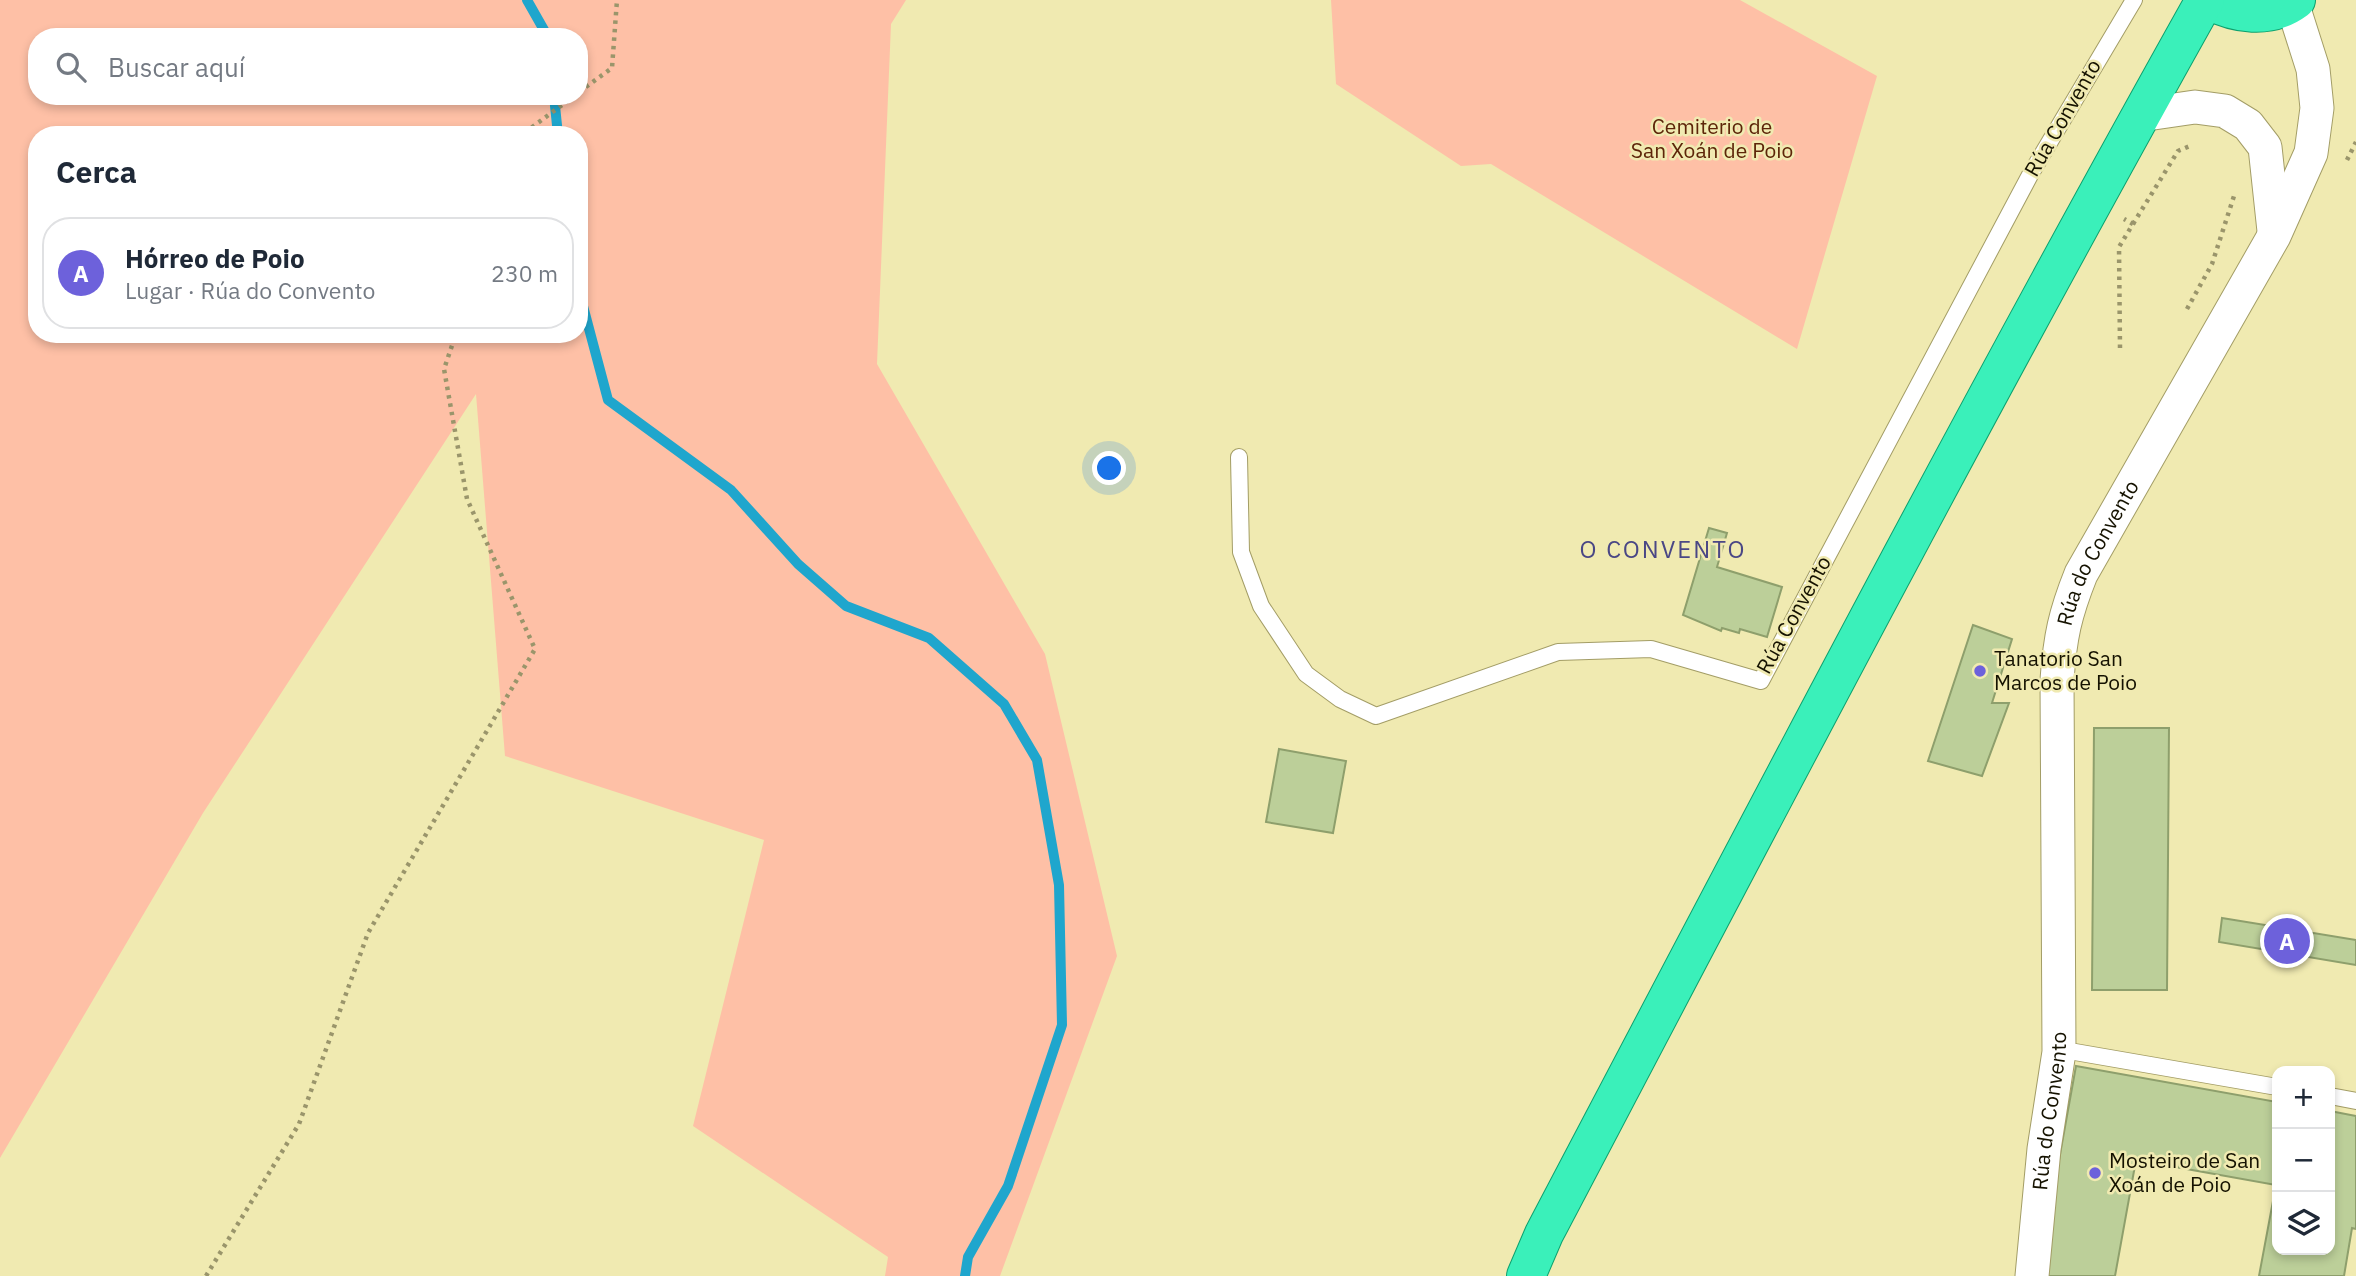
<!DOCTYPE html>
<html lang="es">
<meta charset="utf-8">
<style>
:root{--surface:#fff;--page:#f2f2f3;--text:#1f2937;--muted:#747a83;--line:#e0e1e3;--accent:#6d61db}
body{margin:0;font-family:"IBM Plex Sans",sans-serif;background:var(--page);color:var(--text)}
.controls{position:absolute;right:21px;bottom:21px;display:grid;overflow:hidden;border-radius:14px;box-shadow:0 4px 10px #0003}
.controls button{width:63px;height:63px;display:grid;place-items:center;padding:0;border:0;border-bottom:2px solid var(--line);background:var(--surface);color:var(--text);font:35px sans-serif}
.you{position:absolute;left:1110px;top:469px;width:24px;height:24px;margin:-18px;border:5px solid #fff;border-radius:50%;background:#1a73e8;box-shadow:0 0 0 10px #1a73e833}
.badge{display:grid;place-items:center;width:46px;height:46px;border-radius:50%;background:var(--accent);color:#fff;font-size:23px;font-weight:700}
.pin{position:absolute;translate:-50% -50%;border:4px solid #fff;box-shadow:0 2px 7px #0006}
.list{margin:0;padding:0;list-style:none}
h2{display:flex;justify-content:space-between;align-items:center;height:91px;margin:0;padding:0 28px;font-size:30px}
h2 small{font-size:23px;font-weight:400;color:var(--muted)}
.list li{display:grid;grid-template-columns:46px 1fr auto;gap:21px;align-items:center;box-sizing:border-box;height:112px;margin:0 14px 14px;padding:0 14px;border:2px solid var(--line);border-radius:28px}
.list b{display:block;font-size:26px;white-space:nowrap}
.list p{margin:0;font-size:23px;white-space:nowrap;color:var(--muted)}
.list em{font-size:23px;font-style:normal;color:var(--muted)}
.icon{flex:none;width:38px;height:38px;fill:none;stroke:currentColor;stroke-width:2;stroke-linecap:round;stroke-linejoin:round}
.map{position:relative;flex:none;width:2356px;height:1276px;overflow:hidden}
.search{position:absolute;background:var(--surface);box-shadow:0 4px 10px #0003;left:28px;top:28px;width:560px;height:77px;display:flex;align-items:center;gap:18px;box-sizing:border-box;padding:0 24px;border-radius:28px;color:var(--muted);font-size:26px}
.panel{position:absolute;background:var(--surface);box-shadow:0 4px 10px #0003;left:28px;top:126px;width:560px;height:217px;border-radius:28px}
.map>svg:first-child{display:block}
</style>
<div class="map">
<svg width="2356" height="1276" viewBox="0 0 2356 1276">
<rect width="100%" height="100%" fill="#f0eab1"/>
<g fill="#fec0a6" fill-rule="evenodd">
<path d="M0 0H906L891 24 877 364 1045 654 1117 956 1000 1276H885L888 1257 693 1126 764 840 505 756 476 394 203 813 0 1158ZM37 37H579V96H37ZM37 135H579V334H37Z"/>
<polygon points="1331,0 1740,0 1877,76 1797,349 1491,164 1461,166 1336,84"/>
</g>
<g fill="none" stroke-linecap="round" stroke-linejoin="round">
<g stroke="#1fa6cd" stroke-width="10">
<polyline points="527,0 548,37"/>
<polyline points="554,96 558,135"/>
<polyline points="579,291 608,400 731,490 798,564 846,606 929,638 1004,704 1037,760 1059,885 1062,1025 1008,1186 968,1257 965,1276"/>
</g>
</g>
<g fill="#bccf99" stroke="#8e9f6c" stroke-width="2">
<polygon points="1709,528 1727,533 1717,567 1782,587 1767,637 1740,629 1739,633 1722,628 1721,631 1683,615"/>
<polygon points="1973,625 2012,639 1992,703 2009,703 1982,776 1928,761"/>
<polygon points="2094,728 2169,728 2167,990 2092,990"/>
<polygon points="1279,749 1346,761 1333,833 1266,822"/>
<polygon points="2222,918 2356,940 2356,965 2219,942"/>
<polygon points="2076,1066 2277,1102 2277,1250 2330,1250 2330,1111 2356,1116 2356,1229 2352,1228 2344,1276 2259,1276 2276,1185 2136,1160 2115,1276 2038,1276"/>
</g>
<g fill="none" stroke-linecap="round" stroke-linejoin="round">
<g stroke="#a39d66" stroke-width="18">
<g id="service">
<polyline points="1239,457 1241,552 1261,606 1306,674 1340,699 1376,716 1558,652 1651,649 1761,681 2030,175 2134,0"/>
<polyline points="2059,1052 2075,1052 2277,1087"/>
<polyline points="2330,1096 2356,1101"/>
</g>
</g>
<g stroke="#a39d66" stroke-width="35">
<g id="minor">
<polyline points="2140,115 2195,107 2225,111 2248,125 2265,147 2274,231"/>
<path id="s1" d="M2032 1276 2044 1149 2059 1052 2057 680C2060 637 2065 614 2081 574L2274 236 2311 153 2317 108 2313 69 2292 3"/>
</g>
</g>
<g stroke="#0da06e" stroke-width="40">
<g id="trunk">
<path d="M2208 0C2236 14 2269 20 2296 0"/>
<path d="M1526 1276 1544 1234C1761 821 1977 407 2205 0"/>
</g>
</g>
<g stroke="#9a956b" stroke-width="4.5" stroke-dasharray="3.5 5" stroke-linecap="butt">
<polyline points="579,92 612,68 617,0"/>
<polyline points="528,135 531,128 574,96"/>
<polyline points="2347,160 2356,142"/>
<polyline points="2133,224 2178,151 2192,145"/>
<polyline points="2187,309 2212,264 2234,196"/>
<polyline points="2120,348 2119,247 2133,224 2124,219"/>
<polyline points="206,1276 299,1124 368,933 535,649 467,499 444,369 456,334"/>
</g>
<use href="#service" stroke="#fff" stroke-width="16"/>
<use href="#minor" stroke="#fff" stroke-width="33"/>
<use href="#trunk" stroke="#3af0ba" stroke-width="38"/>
</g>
<g fill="#6d61db" stroke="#f0eab1" stroke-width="2.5">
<circle cx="1980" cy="671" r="7"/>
<circle cx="2095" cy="1173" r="7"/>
</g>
<g text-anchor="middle" stroke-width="5" stroke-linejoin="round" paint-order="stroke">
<g font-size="21" fill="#151200" stroke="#f0eab1">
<text transform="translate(2063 118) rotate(-60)" y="7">Rúa Convento</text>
<text dy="7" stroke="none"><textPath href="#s1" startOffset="733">Rúa do Convento</textPath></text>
<text transform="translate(1794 615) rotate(-61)" y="7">Rúa Convento</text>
<text dy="7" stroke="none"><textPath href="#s1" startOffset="166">Rúa do Convento</textPath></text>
</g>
<g font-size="21" fill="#5d2509" stroke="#f0eab1">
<text x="1712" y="134">Cemiterio de<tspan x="1712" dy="24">San Xoán de Poio</tspan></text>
</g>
<g font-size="21" fill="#151200" stroke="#f0eab1" text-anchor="start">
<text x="1994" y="666">Tanatorio San<tspan x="1994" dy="24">Marcos de Poio</tspan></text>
<text x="2109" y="1168">Mosteiro de San<tspan x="2109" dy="24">Xoán de Poio</tspan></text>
</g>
<g font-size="24" letter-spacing="2" fill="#4a4785" stroke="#f0eab1">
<text x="1663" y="558">O CONVENTO</text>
</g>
</g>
</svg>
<div class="controls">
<button>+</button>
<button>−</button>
<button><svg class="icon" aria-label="layers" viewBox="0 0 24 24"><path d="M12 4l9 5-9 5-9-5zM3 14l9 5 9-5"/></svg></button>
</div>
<div class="you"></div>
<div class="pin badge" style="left:2287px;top:941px">A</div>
<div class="search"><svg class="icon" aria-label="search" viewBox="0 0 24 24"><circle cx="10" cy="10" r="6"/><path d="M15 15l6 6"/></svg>Buscar aquí</div>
<section class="panel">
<h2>Cerca<small></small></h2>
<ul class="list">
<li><span class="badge">A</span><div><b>Hórreo de Poio</b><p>Lugar · Rúa do Convento</p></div><em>230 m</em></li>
</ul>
</section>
</div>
